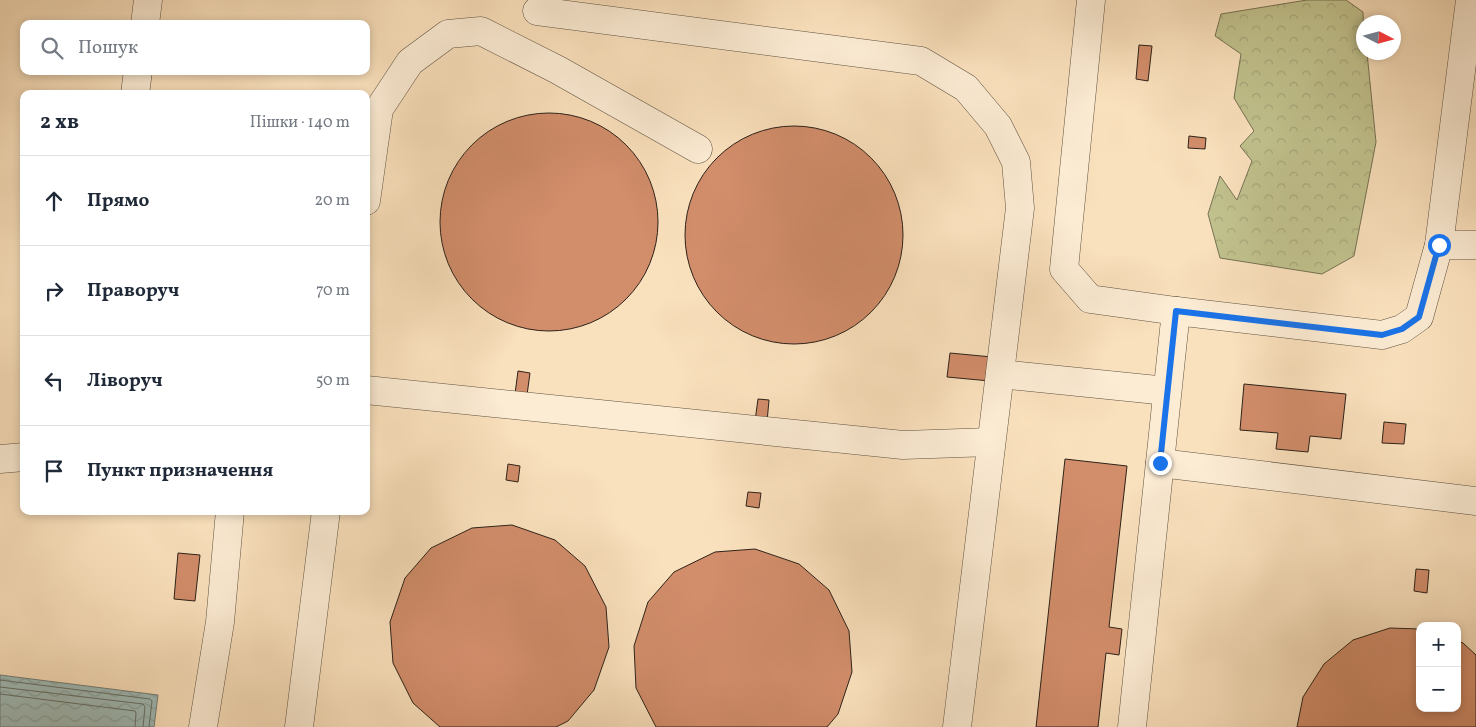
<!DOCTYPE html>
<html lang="uk">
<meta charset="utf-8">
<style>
:root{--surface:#fff;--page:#f6f6f7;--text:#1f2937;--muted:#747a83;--line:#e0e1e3}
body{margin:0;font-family:Vollkorn,serif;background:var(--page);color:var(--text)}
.controls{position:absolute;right:15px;bottom:15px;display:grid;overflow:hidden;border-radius:10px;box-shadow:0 2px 8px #0003}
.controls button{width:45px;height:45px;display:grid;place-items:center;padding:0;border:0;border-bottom:1px solid var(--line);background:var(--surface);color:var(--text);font:25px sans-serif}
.compass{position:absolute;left:1356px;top:15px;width:45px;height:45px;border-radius:50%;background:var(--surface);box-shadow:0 2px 8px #0003;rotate:96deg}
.stop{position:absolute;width:15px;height:15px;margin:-11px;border:4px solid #1a73e8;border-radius:50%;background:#fff}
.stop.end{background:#1a73e8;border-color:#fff;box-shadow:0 1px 5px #0008}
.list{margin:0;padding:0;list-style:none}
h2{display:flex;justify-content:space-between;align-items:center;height:65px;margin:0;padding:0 20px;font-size:21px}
h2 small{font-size:16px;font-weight:400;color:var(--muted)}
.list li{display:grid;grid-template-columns:32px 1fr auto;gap:15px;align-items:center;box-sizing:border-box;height:90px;padding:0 20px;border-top:1px solid var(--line)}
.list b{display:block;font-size:19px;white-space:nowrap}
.list em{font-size:16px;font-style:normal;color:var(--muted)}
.icon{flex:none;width:28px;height:28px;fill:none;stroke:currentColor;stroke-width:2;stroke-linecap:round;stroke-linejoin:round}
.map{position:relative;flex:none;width:1476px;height:727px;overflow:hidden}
.search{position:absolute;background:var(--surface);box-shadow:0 2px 8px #0003;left:20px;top:20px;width:350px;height:55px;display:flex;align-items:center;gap:12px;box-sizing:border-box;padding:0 18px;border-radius:10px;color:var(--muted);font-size:19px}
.panel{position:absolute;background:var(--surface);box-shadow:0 2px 8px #0003;left:20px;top:90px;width:350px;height:425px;border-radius:10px}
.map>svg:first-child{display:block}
</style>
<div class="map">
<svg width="1476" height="727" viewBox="0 0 1476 727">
<defs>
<pattern id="forest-crowns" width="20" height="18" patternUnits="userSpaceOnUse" patternTransform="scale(1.25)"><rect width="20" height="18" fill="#c1c28e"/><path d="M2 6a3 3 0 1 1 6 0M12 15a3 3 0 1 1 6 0" fill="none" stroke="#a6a67a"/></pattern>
<pattern id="water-waves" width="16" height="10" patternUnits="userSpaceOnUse" patternTransform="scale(1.25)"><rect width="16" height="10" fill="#a0bcb8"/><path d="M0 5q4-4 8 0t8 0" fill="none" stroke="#8aa19e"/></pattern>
</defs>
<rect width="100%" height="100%" fill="#fae1bd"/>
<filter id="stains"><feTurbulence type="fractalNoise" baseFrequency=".004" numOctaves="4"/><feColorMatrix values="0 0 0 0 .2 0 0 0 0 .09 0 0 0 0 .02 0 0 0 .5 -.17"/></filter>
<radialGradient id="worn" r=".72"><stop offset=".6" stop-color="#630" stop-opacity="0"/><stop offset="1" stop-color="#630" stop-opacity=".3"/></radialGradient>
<polygon fill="url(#forest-crowns)" stroke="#767254" points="1307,0 1346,0 1363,12 1364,52 1367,53 1376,142 1354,256 1322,274 1220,258 1208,214 1220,176 1237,200 1252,161 1240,146 1254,131 1234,98 1241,54 1215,36 1221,14"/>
<polygon fill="url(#water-waves)" stroke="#727e78" points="0,675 158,695 154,727 0,727"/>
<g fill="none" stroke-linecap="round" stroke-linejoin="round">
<g stroke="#666f68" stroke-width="1">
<polyline points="0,680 150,699 152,701 149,727"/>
<polyline points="0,687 143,704 145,707 143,727"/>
<polyline points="0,694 135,711 136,713 135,727"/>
</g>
</g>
<g fill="#d28d6b" stroke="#2c2219">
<polygon points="1139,45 1152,46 1148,81 1136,79"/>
<circle cx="549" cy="222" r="109"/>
<circle cx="794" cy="235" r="109"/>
<polygon points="1189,136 1206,138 1205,149 1188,148"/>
<polygon points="950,353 992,357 990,381 947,377"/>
<polygon points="518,371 530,373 527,395 515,394"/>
<polygon points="1244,384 1346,394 1341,439 1310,436 1308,452 1276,449 1278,433 1240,430"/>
<polygon points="758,399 769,400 767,422 755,421"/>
<polygon points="1384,422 1406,424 1404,444 1382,443"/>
<polygon points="1065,459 1127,466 1109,627 1122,629 1119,655 1106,653 1098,727 1036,727"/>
<polygon points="508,464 520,466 518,482 506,480"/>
<polygon points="748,492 761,493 759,508 746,506"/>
<polygon points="512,525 555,540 585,566 606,607 609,647 594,690 568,721 556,727 440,727 413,703 393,663 390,622 405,578 431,548 472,528"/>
<polygon points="755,549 799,564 829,590 849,631 852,672 838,714 827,727 656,727 636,688 634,646 648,602 674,572 715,552"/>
<polygon points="178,553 200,555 195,601 174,599"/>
<polygon points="1416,569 1429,570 1427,593 1414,591"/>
<polygon points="1390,628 1420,629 1420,708 1457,708 1457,641 1463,643 1476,655 1476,727 1297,727 1303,697 1324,664 1353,640"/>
</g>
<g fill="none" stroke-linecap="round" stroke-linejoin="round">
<g stroke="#605242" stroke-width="29">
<g id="minor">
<polyline points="1091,0 1064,269 1090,299 1176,311 1382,335 1402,329 1419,317 1439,245 1470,0"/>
<polyline points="537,11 921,61 966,88 998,126 1016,162 1020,208 957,727"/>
<polyline points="145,24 148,0"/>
<polyline points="135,94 138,71"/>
<polyline points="366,201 379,109 410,62 448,34 481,31 558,70 698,149"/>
<polyline points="1439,245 1476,245"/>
<polyline points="1000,374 1167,391"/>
<polyline points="366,390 903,445 991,442"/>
<polyline points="0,459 24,457"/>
<polyline points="1160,463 1476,501"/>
<polyline points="203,727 220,622 230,511"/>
<polyline points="299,727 326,511"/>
<polyline points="1132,727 1176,311"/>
</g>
</g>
<use href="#minor" stroke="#fcecd4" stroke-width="28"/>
</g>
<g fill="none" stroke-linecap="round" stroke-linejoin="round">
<polyline stroke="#1a73e8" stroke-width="6" points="1160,463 1176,311 1382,335 1402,329 1419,317 1439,245"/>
</g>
<rect width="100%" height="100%" filter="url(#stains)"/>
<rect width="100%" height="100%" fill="url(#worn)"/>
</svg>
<div class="controls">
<button>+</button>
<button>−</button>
</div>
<svg class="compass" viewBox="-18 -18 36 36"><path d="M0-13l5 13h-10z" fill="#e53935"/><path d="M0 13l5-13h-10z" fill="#747a83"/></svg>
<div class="stop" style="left:1439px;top:245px"></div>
<div class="stop end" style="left:1160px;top:463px"></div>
<div class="search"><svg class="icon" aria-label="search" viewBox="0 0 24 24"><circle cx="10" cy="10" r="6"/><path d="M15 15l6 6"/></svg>Пошук</div>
<section class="panel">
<h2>2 хв<small>Пішки · 140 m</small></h2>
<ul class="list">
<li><svg class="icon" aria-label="ahead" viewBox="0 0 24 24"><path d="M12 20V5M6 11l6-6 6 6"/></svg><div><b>Прямо</b></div><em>20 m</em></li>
<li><svg class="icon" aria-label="right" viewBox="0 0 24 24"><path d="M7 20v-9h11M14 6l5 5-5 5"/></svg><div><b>Праворуч</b></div><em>70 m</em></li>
<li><svg class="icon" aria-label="left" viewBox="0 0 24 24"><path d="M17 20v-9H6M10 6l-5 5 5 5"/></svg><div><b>Ліворуч</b></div><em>50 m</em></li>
<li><svg class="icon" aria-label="arrive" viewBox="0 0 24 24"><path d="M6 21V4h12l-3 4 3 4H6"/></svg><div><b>Пункт призначення</b></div></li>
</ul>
</section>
</div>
